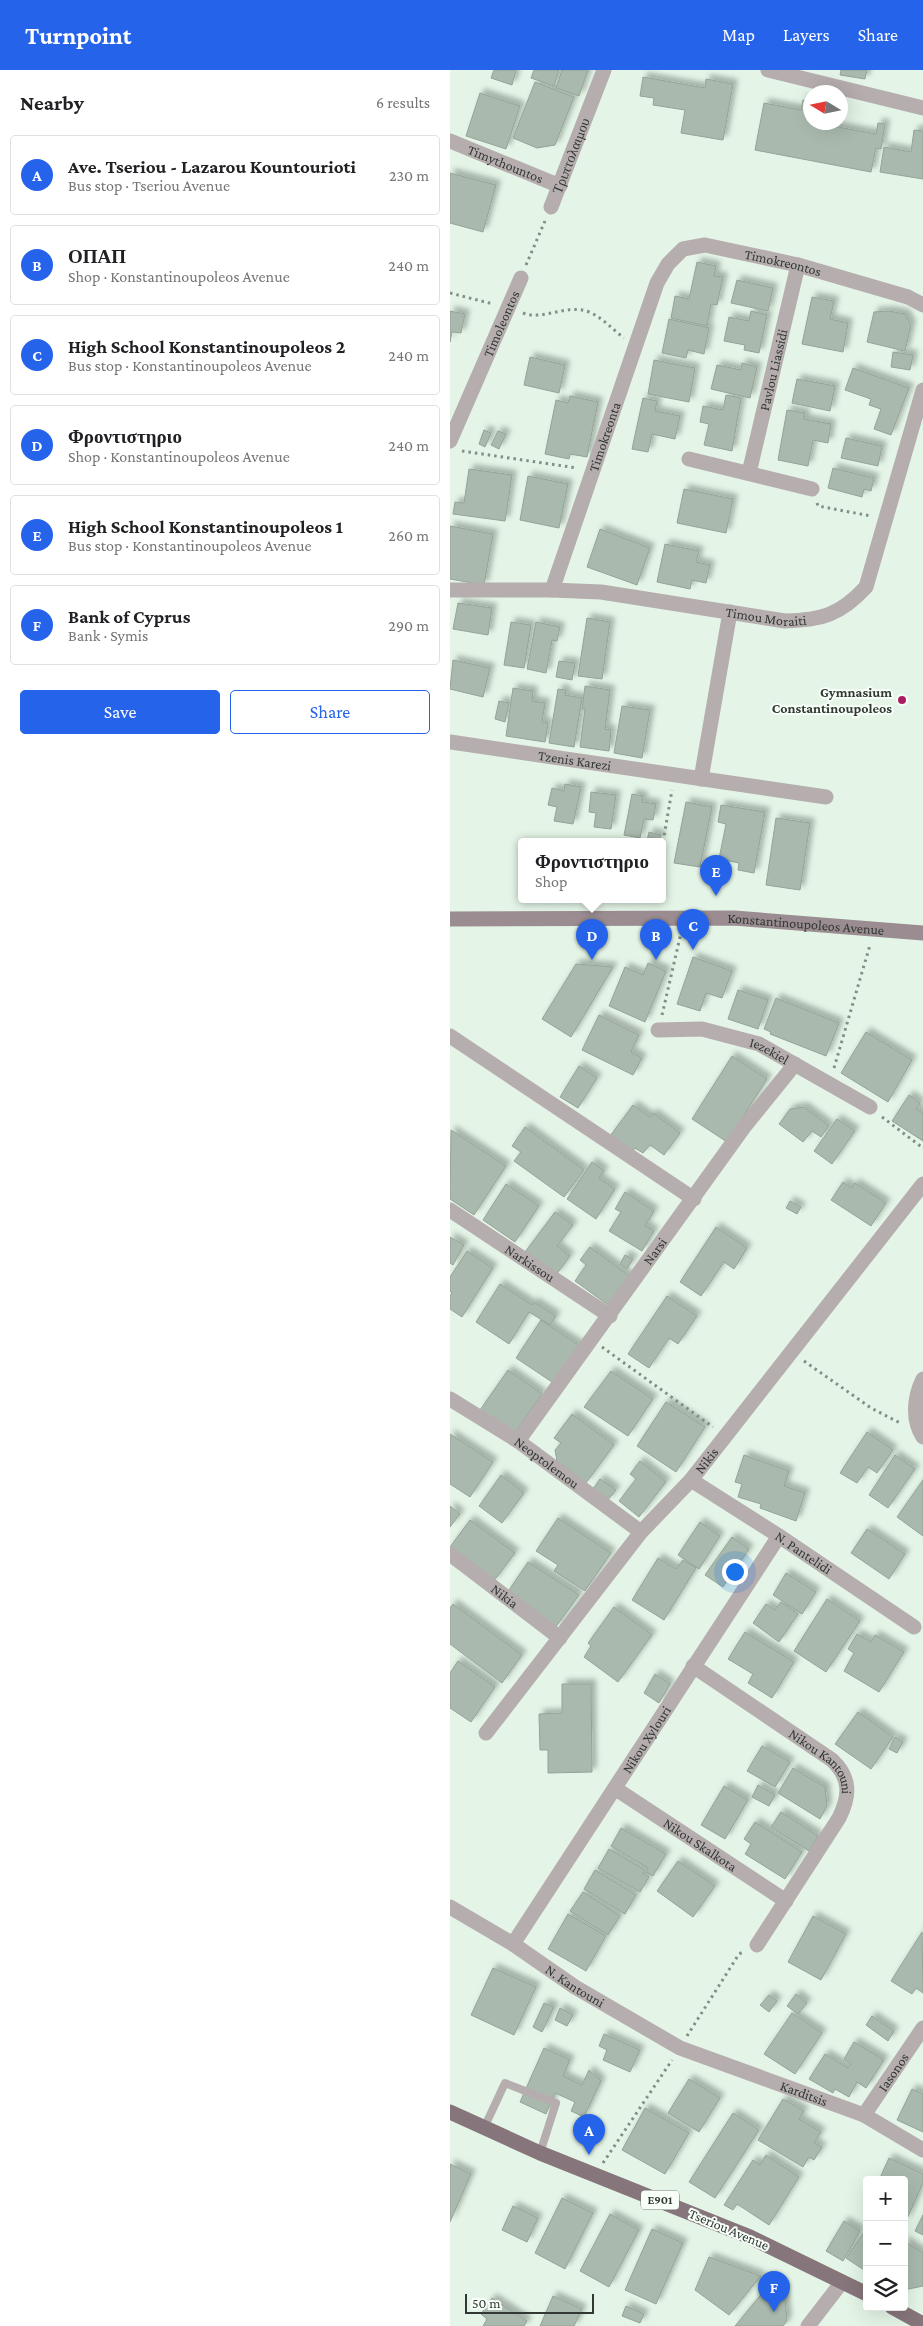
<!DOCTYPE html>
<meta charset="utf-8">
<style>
:root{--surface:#fff;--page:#f2f2f2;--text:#202124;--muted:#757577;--line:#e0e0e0;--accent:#2563eb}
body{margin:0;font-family:"Crimson Pro",serif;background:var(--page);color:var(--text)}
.controls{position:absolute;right:15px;bottom:15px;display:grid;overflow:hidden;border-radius:5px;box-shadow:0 5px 20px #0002}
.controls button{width:45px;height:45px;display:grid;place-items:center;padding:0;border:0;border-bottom:1px solid var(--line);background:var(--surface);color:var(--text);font:25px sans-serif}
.compass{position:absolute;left:353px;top:15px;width:45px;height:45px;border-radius:50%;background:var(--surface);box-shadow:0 5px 20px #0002;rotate:280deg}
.scale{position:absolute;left:15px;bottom:12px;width:129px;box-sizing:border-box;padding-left:5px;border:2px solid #323934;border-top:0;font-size:14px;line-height:18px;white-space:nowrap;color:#323934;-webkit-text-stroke:4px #f8fff9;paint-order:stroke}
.you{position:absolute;left:284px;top:1501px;width:18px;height:18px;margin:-12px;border:4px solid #fff;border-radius:50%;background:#1a73e8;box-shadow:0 0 0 8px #1a73e833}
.badge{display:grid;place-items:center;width:32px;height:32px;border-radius:50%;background:var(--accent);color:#fff;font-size:16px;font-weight:700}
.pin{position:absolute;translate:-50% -41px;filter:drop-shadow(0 1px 2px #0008)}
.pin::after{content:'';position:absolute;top:26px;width:18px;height:15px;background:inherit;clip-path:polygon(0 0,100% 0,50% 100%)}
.popup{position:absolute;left:68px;top:768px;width:148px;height:65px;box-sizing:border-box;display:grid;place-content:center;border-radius:5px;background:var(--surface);filter:drop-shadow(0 1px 4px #0005);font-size:16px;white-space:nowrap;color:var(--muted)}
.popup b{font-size:19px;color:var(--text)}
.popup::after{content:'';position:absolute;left:50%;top:100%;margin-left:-10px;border:10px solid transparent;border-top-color:var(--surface)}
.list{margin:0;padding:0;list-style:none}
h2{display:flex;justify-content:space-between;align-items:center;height:65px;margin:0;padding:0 20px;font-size:21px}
h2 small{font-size:16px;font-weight:400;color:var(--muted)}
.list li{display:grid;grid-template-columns:32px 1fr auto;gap:15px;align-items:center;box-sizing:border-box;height:80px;margin:0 10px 10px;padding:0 10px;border:1px solid var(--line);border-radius:5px}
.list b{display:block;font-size:19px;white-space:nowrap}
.list p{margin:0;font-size:16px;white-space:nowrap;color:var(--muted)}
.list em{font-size:16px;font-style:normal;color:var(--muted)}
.actions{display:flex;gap:10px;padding:15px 20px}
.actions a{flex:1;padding:11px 0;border:1px solid var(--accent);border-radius:5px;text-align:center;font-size:18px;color:var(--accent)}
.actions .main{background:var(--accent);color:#fff}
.icon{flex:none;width:28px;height:28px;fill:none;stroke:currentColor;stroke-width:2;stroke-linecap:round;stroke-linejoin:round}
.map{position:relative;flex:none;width:473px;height:2256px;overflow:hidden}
header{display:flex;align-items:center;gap:30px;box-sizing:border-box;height:70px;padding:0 25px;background:var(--accent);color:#fff}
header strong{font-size:24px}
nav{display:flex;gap:28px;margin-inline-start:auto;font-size:18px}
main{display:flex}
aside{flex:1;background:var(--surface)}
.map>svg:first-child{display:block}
</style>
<header>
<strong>Turnpoint</strong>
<nav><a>Map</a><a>Layers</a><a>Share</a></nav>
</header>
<main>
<aside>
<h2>Nearby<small>6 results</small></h2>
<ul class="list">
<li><span class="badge">A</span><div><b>Ave. Tseriou - Lazarou Kountourioti</b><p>Bus stop · Tseriou Avenue</p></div><em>230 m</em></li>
<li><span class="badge">B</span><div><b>ΟΠΑΠ</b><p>Shop · Konstantinoupoleos Avenue</p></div><em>240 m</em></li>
<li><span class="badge">C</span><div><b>High School Konstantinoupoleos 2</b><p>Bus stop · Konstantinoupoleos Avenue</p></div><em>240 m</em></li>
<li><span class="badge">D</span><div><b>Φροντιστηριο</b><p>Shop · Konstantinoupoleos Avenue</p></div><em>240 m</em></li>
<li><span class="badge">E</span><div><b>High School Konstantinoupoleos 1</b><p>Bus stop · Konstantinoupoleos Avenue</p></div><em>260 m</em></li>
<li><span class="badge">F</span><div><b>Bank of Cyprus</b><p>Bank · Symis</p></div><em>290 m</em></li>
</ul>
<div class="actions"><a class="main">Save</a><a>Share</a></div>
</aside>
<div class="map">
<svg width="473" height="2256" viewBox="0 0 473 2256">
<defs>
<filter id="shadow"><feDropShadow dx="4.5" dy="-4.5" stdDeviation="2.5" flood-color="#0004"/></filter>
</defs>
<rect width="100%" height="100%" fill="#e4f5e7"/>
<g fill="#a9b9ad" stroke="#94a397" filter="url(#shadow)">
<polygon points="44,0 66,0 62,15 41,8"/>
<polygon points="84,0 109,0 104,16 81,8"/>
<polygon points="112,0 138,0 129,26 106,18"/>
<polygon points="391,0 417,0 415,9 390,5"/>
<polygon points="193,7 255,18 256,9 283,14 273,70 231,63 235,40 203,35 204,28 190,26"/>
<polygon points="85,12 124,27 105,75 87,78 63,68"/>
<polygon points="30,23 70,36 56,79 16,66"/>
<polygon points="353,30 360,31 360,52 426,64 428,53 435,54 431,79 426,78 421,102 305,80 314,33 351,40"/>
<polygon points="464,60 473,61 473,109 430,102 434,77 461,82"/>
<polygon points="0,103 46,115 33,162 0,153"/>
<polygon points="247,192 266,196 264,206 273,207 267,235 261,234 257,256 221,248 225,226 239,229"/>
<polygon points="287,210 323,218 318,241 281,233"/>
<polygon points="362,227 384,231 380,249 398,253 393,282 352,274"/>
<polygon points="0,241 15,244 11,263 2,262 0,272"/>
<polygon points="301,241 317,245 309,283 294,280 295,275 274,271 279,247 299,251"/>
<polygon points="439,241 455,244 461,255 455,281 417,272 424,242"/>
<polygon points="219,249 259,258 254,284 238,280 236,288 212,283"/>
<polygon points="443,282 463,285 460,300 441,297"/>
<polygon points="80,287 115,295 109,323 74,315"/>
<polygon points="204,290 245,298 239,332 198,324"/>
<polygon points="292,293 307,297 300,328 261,319 267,295 291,300"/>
<polygon points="403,298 459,318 441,365 424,359 431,339 419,335 421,329 395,320"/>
<polygon points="347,309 385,316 380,341 342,333"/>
<polygon points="276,325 291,328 282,381 254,375 259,354 250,352 253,336 273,340"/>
<polygon points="120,326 148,332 137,387 120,384 119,389 95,384 106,330 118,333"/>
<polygon points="193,328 207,331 205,341 230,346 225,369 202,364 198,382 182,379"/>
<polygon points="337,340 355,343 354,349 381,354 378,373 363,370 358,396 328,390"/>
<polygon points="34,360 41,363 35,377 29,374"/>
<polygon points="48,361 56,364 49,379 41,375"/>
<polygon points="396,368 432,376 428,396 391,388"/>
<polygon points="383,398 424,408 421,421 414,419 412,427 378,418"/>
<polygon points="19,399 62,405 55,451 3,444 5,432 14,433"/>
<polygon points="78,406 118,414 109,458 70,450"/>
<polygon points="234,419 283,429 276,463 227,453"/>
<polygon points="0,456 43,464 34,515 0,509"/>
<polygon points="150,459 200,478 187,515 137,497"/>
<polygon points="215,474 249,481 246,492 260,495 256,513 242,510 240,519 207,512"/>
<polygon points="8,533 42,538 38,565 3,559"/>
<polygon points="137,548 160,552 152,609 128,606"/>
<polygon points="61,552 81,555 74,598 54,595"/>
<polygon points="86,552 110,557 107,571 102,570 96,603 77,599"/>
<polygon points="3,590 40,598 33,627 0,619"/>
<polygon points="109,591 125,593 122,610 106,607"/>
<polygon points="135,616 160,620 155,659 161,660 159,681 130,677 135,639 132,639"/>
<polygon points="63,618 83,621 82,631 95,633 92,652 98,653 95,672 56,666"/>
<polygon points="108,619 116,620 115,625 132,628 124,677 99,673"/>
<polygon points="49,631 59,633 55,652 45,649"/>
<polygon points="172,636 200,640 192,688 164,683"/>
<polygon points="115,714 131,717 123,754 104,751 107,737 98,735 102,718 114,721"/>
<polygon points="141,722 166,725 161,759 144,757 146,743 139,742"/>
<polygon points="182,724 193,726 192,732 206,734 203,750 194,749 190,768 174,765"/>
<polygon points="236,732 262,737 250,797 224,793"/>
<polygon points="271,735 315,742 304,803 288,800 289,793 269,789 276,754 268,752"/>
<polygon points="326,748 360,753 350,820 316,815"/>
<polygon points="199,762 211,765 209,771 197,771"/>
<polygon points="243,887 282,901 272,928 256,923 250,941 227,934"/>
<polygon points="198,893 216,901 195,952 159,936 175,897 193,905"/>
<polygon points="126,894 163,897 121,967 92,949"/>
<polygon points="288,920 318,930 308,959 278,949"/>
<polygon points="326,928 389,953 376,986 320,964 321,962 314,959"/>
<polygon points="149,945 189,965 181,982 192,988 183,1005 132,980"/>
<polygon points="416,962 462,990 438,1032 391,1003"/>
<polygon points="282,986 317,1009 277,1072 242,1049"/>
<polygon points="129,996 147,1008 128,1038 110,1027"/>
<polygon points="459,1025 470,1033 466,1039 473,1043 473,1071 442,1051"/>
<polygon points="183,1035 200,1047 203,1043 230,1063 214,1085 200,1075 193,1083 185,1078 182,1082 160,1066"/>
<polygon points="354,1037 379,1056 371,1067 362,1061 353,1072 329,1054 340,1039"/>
<polygon points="387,1049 405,1061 382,1094 364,1081"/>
<polygon points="75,1057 134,1100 114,1127 64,1091 71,1082 62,1076"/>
<polygon points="1,1060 56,1096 24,1145 0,1129"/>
<polygon points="142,1092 154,1101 149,1108 165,1119 146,1149 117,1129"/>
<polygon points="393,1112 402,1118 405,1113 436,1133 421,1156 381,1130"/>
<polygon points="56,1114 89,1136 65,1172 33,1150"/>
<polygon points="175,1122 204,1141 195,1156 204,1161 192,1181 159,1161 171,1142 165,1139"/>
<polygon points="340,1131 351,1137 347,1144 336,1138"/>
<polygon points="105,1142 123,1155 107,1176 120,1186 106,1205 75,1182"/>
<polygon points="266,1157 297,1178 284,1199 274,1192 251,1226 230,1212"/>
<polygon points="0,1167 14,1175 3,1195 0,1193"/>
<polygon points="140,1177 179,1206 158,1235 125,1211 136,1195 130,1190"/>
<polygon points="17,1181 43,1198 12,1247 0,1239 0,1226 2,1223 0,1221 0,1207"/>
<polygon points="175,1185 183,1189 177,1199 170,1194"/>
<polygon points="50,1214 82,1235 84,1232 106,1246 100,1255 79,1242 59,1274 26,1252"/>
<polygon points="217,1226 247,1246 228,1274 219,1268 199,1298 178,1284"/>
<polygon points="91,1250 130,1276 105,1314 66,1288"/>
<polygon points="58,1300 92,1324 64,1364 30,1340"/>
<polygon points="161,1301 203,1329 178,1366 134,1337"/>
<polygon points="216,1332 255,1357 226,1402 187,1376"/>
<polygon points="122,1344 164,1375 136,1413 107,1391 105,1380 111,1373 104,1368"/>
<polygon points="417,1362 443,1380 427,1403 418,1397 407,1413 390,1403"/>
<polygon points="0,1364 43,1392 20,1427 0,1414"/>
<polygon points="294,1385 339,1401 334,1416 355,1423 346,1451 310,1438 311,1434 288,1427 292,1414 285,1412"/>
<polygon points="445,1385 465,1399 438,1438 419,1425"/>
<polygon points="190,1391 216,1412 189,1447 169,1431 186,1409 180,1404"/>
<polygon points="51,1405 74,1423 52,1453 29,1436"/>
<polygon points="150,1409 166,1420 157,1431 142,1420"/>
<polygon points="473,1410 473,1466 447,1447"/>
<polygon points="0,1436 10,1444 0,1457"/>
<polygon points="108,1448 161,1483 135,1521 104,1501 108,1495 86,1481"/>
<polygon points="20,1450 65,1483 43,1512 0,1477"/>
<polygon points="250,1452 270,1466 249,1499 228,1485"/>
<polygon points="417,1459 455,1484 439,1509 401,1483"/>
<polygon points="282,1467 299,1479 273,1517 255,1505"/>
<polygon points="208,1488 226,1499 233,1490 246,1498 214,1550 182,1530"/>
<polygon points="78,1492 129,1525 105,1558 57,1523"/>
<polygon points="336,1503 366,1522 352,1544 323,1525"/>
<polygon points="377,1529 410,1551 376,1602 344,1581"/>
<polygon points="331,1532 348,1544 329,1572 303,1553 316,1534 325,1540"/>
<polygon points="3,1534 72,1585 52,1613 0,1574 0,1538"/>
<polygon points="164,1537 202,1565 168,1612 134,1587 141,1576 138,1573"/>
<polygon points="295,1562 344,1592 322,1628 298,1613 303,1604 278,1589"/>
<polygon points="407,1564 421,1572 425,1565 454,1582 429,1622 394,1601 404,1583 398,1579"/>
<polygon points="8,1591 45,1617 21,1652 0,1638 0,1603"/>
<polygon points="205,1604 220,1614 209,1633 194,1623"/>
<polygon points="112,1614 141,1614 142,1702 98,1703 98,1680 90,1680 89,1644 112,1643"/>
<polygon points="408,1642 443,1667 421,1699 385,1674"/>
<polygon points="445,1667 453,1672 447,1683 439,1679"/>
<polygon points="312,1676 340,1692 325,1717 297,1701"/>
<polygon points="343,1698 375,1717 377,1736 370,1749 328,1723"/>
<polygon points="308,1715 325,1725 319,1736 302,1727"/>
<polygon points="274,1716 298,1730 275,1769 251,1755"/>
<polygon points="331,1742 368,1766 359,1781 321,1757"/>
<polygon points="305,1752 352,1782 335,1809 295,1784 301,1774 294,1769"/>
<polygon points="171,1758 216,1784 203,1806 196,1802 198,1798 161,1776"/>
<polygon points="159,1779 195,1800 193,1803 199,1807 190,1822 148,1798"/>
<polygon points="228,1791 265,1816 243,1847 207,1821"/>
<polygon points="145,1800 186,1825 175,1844 134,1819"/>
<polygon points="133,1822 170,1846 158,1865 120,1841"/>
<polygon points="118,1844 156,1866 136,1901 98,1879"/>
<polygon points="363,1846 396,1864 371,1910 338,1892"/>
<polygon points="472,1862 473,1923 466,1918 462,1924 441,1911"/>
<polygon points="43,1898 86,1917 64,1965 21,1945"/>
<polygon points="346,1924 357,1933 348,1944 337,1936"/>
<polygon points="319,1925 327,1931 319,1942 310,1935"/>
<polygon points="94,1933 104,1937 92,1962 83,1957"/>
<polygon points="110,1938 123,1945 117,1956 105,1950"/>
<polygon points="342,1943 372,1963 345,2004 314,1984"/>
<polygon points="422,1946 444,1961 438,1971 416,1955"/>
<polygon points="154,1964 190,1980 180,2002 153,1990 157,1980 149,1976"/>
<polygon points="404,1972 434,1990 416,2018 407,2012 399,2027 385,2019 383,2023 359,2009 375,1984 398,1998 401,1994 394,1989"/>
<polygon points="94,1978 120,1990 113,2006 132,2015 139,2000 151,2011 134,2047 121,2041 125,2032 105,2023 96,2044 70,2032"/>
<polygon points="239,2009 270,2028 249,2062 218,2043"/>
<polygon points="462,2019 473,2024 473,2062 447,2050"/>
<polygon points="333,2029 354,2041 349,2049 371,2062 364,2073 372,2077 364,2090 359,2087 353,2097 308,2070"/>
<polygon points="195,2038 239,2063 215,2104 172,2080"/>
<polygon points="283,2043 309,2060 265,2128 239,2112"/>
<polygon points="316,2085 349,2107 319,2155 287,2134 283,2140 274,2135 303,2090 310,2095"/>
<polygon points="439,2088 473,2104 473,2113 456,2151 454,2110 429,2110"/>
<polygon points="0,2094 21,2104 0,2152"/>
<polygon points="112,2128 143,2143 115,2199 85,2183"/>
<polygon points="63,2136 88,2148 77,2172 52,2160"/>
<polygon points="160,2144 189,2160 159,2217 130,2201"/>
<polygon points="473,2145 473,2165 465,2161"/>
<polygon points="394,2151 410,2161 393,2191 376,2181"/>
<polygon points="417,2158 417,2202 396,2188"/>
<polygon points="202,2159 233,2173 206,2234 175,2220"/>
<polygon points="454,2171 473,2183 473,2216 454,2220"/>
<polygon points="259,2187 311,2206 279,2245 245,2220"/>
<polygon points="318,2216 335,2229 337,2251 333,2256 285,2256"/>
<polygon points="103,2226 132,2239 124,2256 90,2256"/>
<polygon points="42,2228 77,2251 74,2256 33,2256 37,2249 31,2244"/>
<polygon points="176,2236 194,2244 190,2253 172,2246"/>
</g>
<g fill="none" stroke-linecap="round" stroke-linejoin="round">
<g stroke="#838e85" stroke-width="3" stroke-dasharray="2.5 4" stroke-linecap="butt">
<polyline points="76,195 95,151"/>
<polyline points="0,223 43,234"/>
<path d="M73 243C94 251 117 233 139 242 153 248 162 259 174 268"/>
<polyline points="12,381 127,398"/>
<polyline points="367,433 368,436 421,446"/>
<polyline points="212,778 222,720"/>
<polyline points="212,945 231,863"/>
<polyline points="384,998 420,875"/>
<polyline points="432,1047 473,1078"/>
<polyline points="152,1277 263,1357"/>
<polyline points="354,1291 421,1338 452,1354"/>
<polyline points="237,1966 289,1884 293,1882"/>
<polyline points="153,2093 222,1990"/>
</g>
<polyline stroke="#b6adaf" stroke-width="8" points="34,2058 55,2013 106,2033 90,2083"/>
<g stroke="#b6adaf" stroke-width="15">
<polyline points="318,0 473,38"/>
<path id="s1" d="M0 71 110 116"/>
<path id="s2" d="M101 137 154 0"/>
<path id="s3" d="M0 371 71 208"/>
<polyline points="239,389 362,419"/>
<path id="s4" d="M299 403 348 195"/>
<path id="s5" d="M0 520H102L151 522 335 551C372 550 390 545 416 517L473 320"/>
<path id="s6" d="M102 520 207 213 218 194 233 179 255 175 348 195 458 227 473 235"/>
<path id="s7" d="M0 672 376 727"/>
<polyline points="251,709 280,542"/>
<path id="s8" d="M208 960 252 959 309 974 420 1037"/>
<polyline points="0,966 244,1129"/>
<path id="s9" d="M0 1140 160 1246"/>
<path d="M473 1309C464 1327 462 1350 473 1367"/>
<path id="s10" d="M0 1329 68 1371 191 1462"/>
<path id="s11" d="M68 1371 294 1057 345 994"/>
<path id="s12" d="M241 1410 329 1466 464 1557"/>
<path id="s13" d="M0 1484 110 1568"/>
<path id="s14" d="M243 1596 382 1690C401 1708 400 1726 389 1748L307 1875"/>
<path id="s15" d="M36 1663 191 1462 241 1410 473 1114"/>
<path id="s16" d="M166 1719 336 1831"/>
<path id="s17" d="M0 1837 63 1874 125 1917 230 1978 414 2045 473 2080"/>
<path id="s18" d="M63 1874 329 1466"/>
<path id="s19" d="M414 2045 473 1958"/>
<polyline points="358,2256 392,2212"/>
</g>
<path stroke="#9a8c90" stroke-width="15" id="s20" d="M0 849 284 848 473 863"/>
<g stroke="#86757a" stroke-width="15">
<polyline points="0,2042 90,2083 300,2167 417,2224"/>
<polyline points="442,2237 473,2254"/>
</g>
</g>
<circle fill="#aa1e5f" stroke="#f8fff9" stroke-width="2" cx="452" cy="630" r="5"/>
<g text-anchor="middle" stroke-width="4" stroke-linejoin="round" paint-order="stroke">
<rect fill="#f8fff9" stroke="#6d746f" stroke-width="1" x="191" y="2120.5" width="38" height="19" rx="4"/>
<g font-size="12" font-weight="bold" fill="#323934">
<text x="210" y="2134">E901</text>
</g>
<g font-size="14" fill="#323934" stroke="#f8fff9">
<text dy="5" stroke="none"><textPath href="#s2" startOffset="55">Τριπτολαιμου</textPath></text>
<text dy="5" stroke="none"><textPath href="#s1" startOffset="60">Timythountos</textPath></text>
<text dy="5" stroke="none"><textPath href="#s6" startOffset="470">Timokreontos</textPath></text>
<text dy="5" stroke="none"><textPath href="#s3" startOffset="128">Timoleontos</textPath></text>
<text dy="5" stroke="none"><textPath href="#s4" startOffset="106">Pavlou Liassidi</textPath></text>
<text dy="5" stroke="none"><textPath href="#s6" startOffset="162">Timokreonta</textPath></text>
<text dy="5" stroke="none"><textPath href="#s5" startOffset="318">Timou Moraiti</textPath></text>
<text dy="5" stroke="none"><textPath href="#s7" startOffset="126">Tzenis Karezi</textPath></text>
<text dy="5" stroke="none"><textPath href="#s20" startOffset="356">Konstantinoupoleos Avenue</textPath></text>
<text dy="5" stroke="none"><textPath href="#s8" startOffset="115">Iezekiel</textPath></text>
<text dy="5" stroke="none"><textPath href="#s11" startOffset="234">Narsi</textPath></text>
<text dy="5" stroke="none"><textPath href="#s9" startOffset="96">Narkissou</textPath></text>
<text dy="5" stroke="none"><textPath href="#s15" startOffset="351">Nikis</textPath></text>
<text dy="5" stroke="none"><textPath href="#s10" startOffset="116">Neoptolemou</textPath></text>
<text dy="5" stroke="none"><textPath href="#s12" startOffset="134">N. Pantelidi</textPath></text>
<text dy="5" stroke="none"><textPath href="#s13" startOffset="69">Nikia</textPath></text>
<text dy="5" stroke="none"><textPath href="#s18" startOffset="244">Nikou Xylouri</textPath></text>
<text dy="5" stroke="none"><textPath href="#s14" startOffset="162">Nikou Kantouni</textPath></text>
<text dy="5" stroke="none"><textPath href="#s16" startOffset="101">Nikou Skalkota</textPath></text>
<text dy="5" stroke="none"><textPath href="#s17" startOffset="148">N. Kantouni</textPath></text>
<text dy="5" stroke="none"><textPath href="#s19" startOffset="52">Iasonos</textPath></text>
<text dy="5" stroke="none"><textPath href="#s17" startOffset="402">Karditsis</textPath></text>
<text transform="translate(279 2159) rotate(23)" y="5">Tseriou Avenue</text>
</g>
<g font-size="14" font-weight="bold" fill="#323934" stroke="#f8fff9" text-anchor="end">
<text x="442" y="627">Gymnasium<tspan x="442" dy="16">Constantinoupoleos</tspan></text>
</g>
</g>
</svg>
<div class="controls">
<button>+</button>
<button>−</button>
<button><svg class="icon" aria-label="layers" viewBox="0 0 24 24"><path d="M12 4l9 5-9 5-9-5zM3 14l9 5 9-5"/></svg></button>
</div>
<svg class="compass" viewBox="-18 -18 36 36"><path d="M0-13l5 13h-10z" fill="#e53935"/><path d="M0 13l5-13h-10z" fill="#757577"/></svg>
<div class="scale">50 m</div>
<div class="you"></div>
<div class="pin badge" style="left:139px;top:2085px">A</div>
<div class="pin badge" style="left:206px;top:890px">B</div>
<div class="pin badge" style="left:243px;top:880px">C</div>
<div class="pin badge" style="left:142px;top:890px">D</div>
<div class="popup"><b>Φροντιστηριο</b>Shop</div>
<div class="pin badge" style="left:266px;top:826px">E</div>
<div class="pin badge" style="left:324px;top:2242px">F</div>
</div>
</main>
